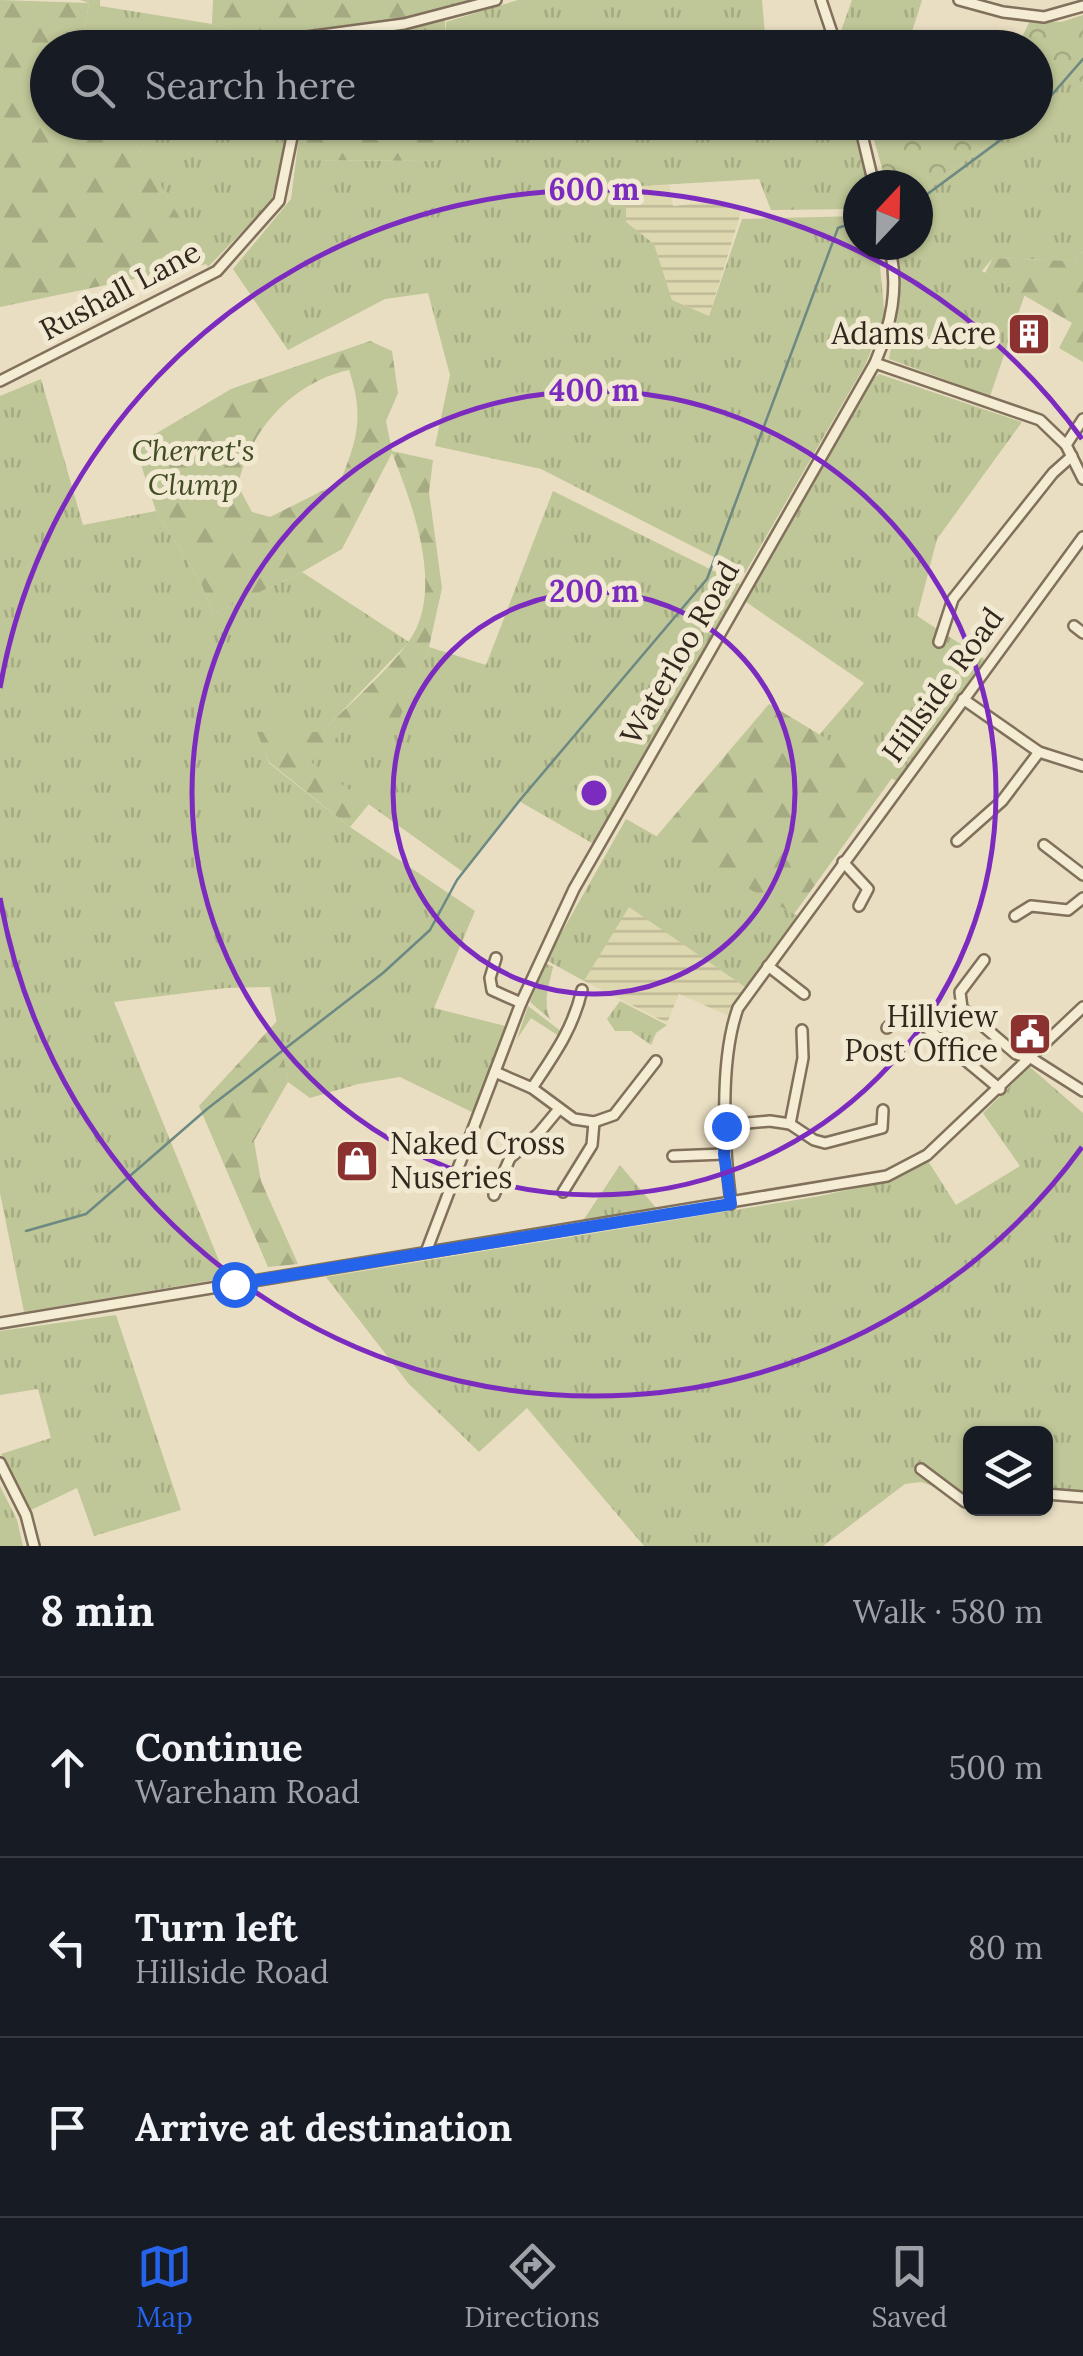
<!DOCTYPE html>
<meta charset="utf-8">
<style>
:root{--surface:#171b24;--page:#20242c;--text:#f1f3f6;--muted:#9ea1a6;--line:#363941;--accent:#2563eb}
body{margin:0;font-family:Lora,serif;background:var(--page);color:var(--text)}
.controls{position:absolute;right:30px;bottom:30px;display:grid;overflow:hidden;border-radius:15px;box-shadow:0 2px 8px #0004}
.controls button{width:90px;height:90px;display:grid;place-items:center;padding:0;border:0;border-bottom:2px solid var(--line);background:var(--surface);color:var(--text);font:50px sans-serif}
.compass{position:absolute;left:843px;top:170px;width:90px;height:90px;border-radius:50%;background:var(--surface);box-shadow:0 2px 8px #0004;rotate:22deg}
.stop{position:absolute;width:30px;height:30px;margin:-22px;border:8px solid #2563eb;border-radius:50%;background:#fff}
.stop.end{background:#2563eb;border-color:#fff;box-shadow:0 2px 10px #0008}
.list{margin:0;padding:0;list-style:none}
h2{display:flex;justify-content:space-between;align-items:center;height:130px;margin:0;padding:0 40px;font-size:42px}
h2 small{font-size:32px;font-weight:400;color:var(--muted)}
.list li{display:grid;grid-template-columns:65px 1fr auto;gap:30px;align-items:center;box-sizing:border-box;height:180px;padding:0 40px;border-top:2px solid var(--line)}
.list b{display:block;font-size:38px;white-space:nowrap}
.list p{margin:0;font-size:32px;white-space:nowrap;color:var(--muted)}
.list em{font-size:32px;font-style:normal;color:var(--muted)}
.icon{flex:none;width:55px;height:55px;fill:none;stroke:currentColor;stroke-width:2;stroke-linecap:round;stroke-linejoin:round}
.map{position:relative;flex:none;width:1083px;height:1546px;overflow:hidden}
.search{position:absolute;background:var(--surface);box-shadow:0 2px 8px #0004;left:30px;right:30px;top:30px;height:110px;display:flex;align-items:center;gap:25px;box-sizing:border-box;padding:0 35px;border-radius:55px;color:var(--muted);font-size:38px}
.sheet{height:670px;background:var(--surface)}
nav{display:flex;justify-content:space-around;align-items:center;box-sizing:border-box;height:140px;border-top:2px solid var(--line);background:var(--surface);font-size:28px;color:var(--muted)}
nav a{display:grid;justify-items:center;gap:5px}
nav .on{color:var(--accent)}
.map>svg:first-child{display:block}
</style>
<div class="map">
<svg width="1083" height="1546" viewBox="0 0 1083 1546">
<defs>
<pattern id="farmland-rules" width="6" height="5" patternUnits="userSpaceOnUse" patternTransform="scale(2.5)"><rect width="6" height="5" fill="#ded8b0"/><path d="M0 2.5h6" fill="none" stroke="#bfb997"/></pattern>
<pattern id="grass-tufts" width="24" height="20" patternUnits="userSpaceOnUse" patternTransform="scale(2.5)"><rect width="24" height="20" fill="#bfc697"/><path d="M3 7l-1-3M5 7V3M7 7l1-3M15 17l-1-3M17 17v-4M19 17l1-3" fill="none" stroke="#a5aa82"/></pattern>
<pattern id="forest-firs" width="22" height="20" patternUnits="userSpaceOnUse" patternTransform="scale(2.5)"><rect width="22" height="20" fill="#bfc697"/><path d="M5 1l3.5 6h-7zM16 11l3.5 6h-7z" fill="#a5aa82"/></pattern>
<pattern id="park-crowns" width="20" height="18" patternUnits="userSpaceOnUse" patternTransform="scale(2.5)"><rect width="20" height="18" fill="#bfc697"/><path d="M2 6a3 3 0 1 1 6 0M12 15a3 3 0 1 1 6 0" fill="none" stroke="#a5aa82"/></pattern>
</defs>
<rect width="100%" height="100%" fill="#e9dec2"/>
<g fill="url(#farmland-rules)">
<polygon points="669,185 673,206 702,203 742,209 709,316 672,300 654,244 626,223 626,187"/>
<polygon points="629,906 748,989 731,1017 679,994 667,1023 584,981"/>
</g>
<g fill="url(#grass-tufts)">
<polygon points="80,0 100,0 100,6 212,24 303,44 303,47 82,47 89,3"/>
<polygon points="518,0 762,0 766,47 445,48 446,22"/>
<polygon points="852,0 922,0 907,47 846,47 841,31"/>
<polygon points="1072,73 1083,84 1083,251 1073,261 993,258 982,271 1025,294 990,396 889,359 899,305 896,245 918,245 918,195 1017,123 1036,122 1036,110"/>
<polygon points="124,123 289,123 271,202 208,267"/>
<polygon points="440,123 855,123 869,185 858,185 856,209 771,210 759,179 626,187 626,222 654,244 672,300 709,316 742,219 858,216 858,245 878,245 885,319 865,365 745,573 541,469 435,446 450,375 428,293 385,299 288,350 233,269 291,199 296,160 437,161"/>
<polygon points="879,374 1022,422 937,539 917,616 987,661 898,782 818,736 864,683 746,602 869,383"/>
<polygon points="41,379 83,525 156,511 201,583 213,614 302,572 409,642 322,732 258,732 269,763 350,827 475,911 434,1008 509,1027 476,1114 400,1077 358,1084 310,1098 288,1082 270,987 226,988 114,1002 226,1278 24,1312 0,1193 0,396"/>
<polygon points="553,491 740,584 597,846 519,801 463,872 310,762 360,715 394,731 429,647 486,665"/>
<polygon points="626,819 800,917 748,989 629,907 584,981 546,960"/>
<path d="M545 963 553 967C549 985 542 1004 551 1020L530 1002Z"/>
<polygon points="620,1001 667,1025 656,1033 651,1045 631,1031 615,1031 607,1019"/>
<polygon points="528,1006 562,1032 559,1036 531,1018 517,1039"/>
<polygon points="1030,1067 1083,1113 1083,1492 1046,1491 1046,1434 970,1434 970,1495 965,1497 921,1482 905,1484 823,1546 644,1546 527,1408 479,1452 408,1383 326,1277 820,1196 893,1180 928,1161 956,1205 1020,1166 983,1113"/>
<polygon points="620,1165 657,1209 582,1222"/>
<polygon points="116,1315 181,1510 94,1536 77,1488 29,1511 1,1454 51,1438 38,1389 0,1395 0,1331"/>
<polygon points="0,1486 17,1520 23,1546 0,1546"/>
</g>
<g fill="url(#forest-firs)" fill-rule="evenodd">
<polygon points="0,0 89,3 82,47 48,48 48,122 124,123 207,264 0,307"/>
<polygon points="213,0 474,0 445,8 445,47 309,47 212,24"/>
<polygon points="300,123 440,123 438,161 296,160"/>
<polygon points="1083,251 1083,362 1059,348 1072,323 985,273 993,258 1073,261"/>
<path d="M370 341 392 351 398 393 386 421 392 451 433 460 429 492 442 588 429 647 394 732 360 715 311 762 369 804 350 827 269 762 257 732H322C347 706 390 669 409 641 445 590 413 506 392 453L342 549 302 572 213 614 201 583 156 511 135 446 231 389ZM349 370C364 415 358 438 340 482L270 517 252 512 238 486C249 430 293 382 349 370Z"/>
<polygon points="769,704 892,778 794,914 656,837"/>
<polygon points="277,1021 288,1082 254,1141 261,1181 298,1264 268,1267 199,1106"/>
</g>
<g fill="url(#park-crowns)">
<polygon points="1083,15 1083,84 1072,74 1036,110 1036,48 1017,47 1030,21 1061,22"/>
<polygon points="869,123 869,122 1017,123 918,195 918,185 887,185"/>
</g>
<g fill="none" stroke-linecap="round" stroke-linejoin="round">
<g stroke="#6c8983" stroke-width="2.5">
<polyline points="1036,113 1083,59"/>
<polyline points="918,201 1025,122"/>
<polyline points="26,1231 86,1214 207,1109 383,973 430,930 457,880 520,800 707,579 838,228 858,221"/>
</g>
<g stroke="#81705b" stroke-width="14">
<g id="minor">
<polyline points="821,0 837,48"/>
<polyline points="959,0 1003,12 1044,17 1083,6"/>
<polyline points="306,48 307,37 404,24 496,0"/>
<polyline points="859,122 874,185"/>
<polyline points="875,363 1040,420 1066,445 1083,479"/>
<polyline points="0,381 217,271 279,201 295,122"/>
<polyline points="1066,445 1083,419"/>
<polyline points="1074,626 1083,633"/>
<polyline points="939,642 953,599 1053,473 1072,456"/>
<polyline points="963,699 1039,752 1083,766"/>
<polyline points="957,841 1002,801 1039,752"/>
<polyline points="1044,845 1083,875"/>
<polyline points="843,862 868,889 859,906"/>
<polyline points="1015,916 1031,906 1068,910 1083,898"/>
<polyline points="496,958 490,978 492,990 521,1003"/>
<polyline points="984,960 960,992 962,1008 1016,1054 1031,1058 1083,1091"/>
<polyline points="768,966 804,994"/>
<polyline points="887,1028 905,1010 1000,1089"/>
<polyline points="495,1072 532,1088 574,1119 594,1122 614,1115 656,1061"/>
<path d="M532 1088C554 1055 573 1029 582 990"/>
<polyline points="790,1124 803,1058 802,1030"/>
<polyline points="725,1125 770,1121 790,1124 814,1140 825,1143 882,1128 883,1110"/>
<polyline points="673,1156 724,1154"/>
<polyline points="563,1192 592,1145 594,1122"/>
<polyline points="494,1195 510,1158 539,1133 559,1109"/>
<path d="M731 1204C724 1148 719 1061 738 1008L1083 537"/>
<path d="M426 1252 521 1003 574 889 875 363C891 325 900 287 889 245"/>
<polyline points="0,1323 887,1176 927,1155 1083,1007"/>
<polyline points="0,1463 26,1515 34,1546"/>
<polyline points="921,1469 965,1502 970,1500"/>
<polyline points="1046,1494 1083,1497"/>
</g>
</g>
<use href="#minor" stroke="#f5ecd4" stroke-width="9"/>
</g>
<g fill="none" stroke-linecap="round" stroke-linejoin="round">
<polyline stroke="#2563eb" stroke-width="12" points="234,1284 731,1204 724,1154 726,1126"/>
</g>
<g fill="none" stroke="#7b2cbf" stroke-width="5">
<circle cx="594" cy="793" r="201"/>
<circle cx="594" cy="793" r="402"/>
<path d="M1082 1147A603 603 0 0 1 0 898M0 688A603 603 0 0 1 1082 439"/>
</g>
<defs>
<g id="building-square" transform="scale(2.25)"><rect x="-9" y="-9" width="18" height="18" rx="4" fill="#8b3230" stroke="#f1e9d1"/><path d="M-4-6H4V6H1V3H-1V6H-4ZM-2.5-4.3h1.7v1.8h-1.7ZM.8-4.3h1.7v1.8H.8ZM-2.5-1h1.7V.8h-1.7ZM.8-1h1.7V.8H.8Z" fill="#fff"/></g>
<g id="civic-square" transform="scale(2.25)"><rect x="-9" y="-9" width="18" height="18" rx="4" fill="#8b3230" stroke="#f1e9d1"/><path d="M-.6-6.5H3V-4.5H.6V-3L4-1V1h2V6H-6V1h2V-1L-.6-3ZM-1.2 2.5V6h2.4V2.5Z" fill="#fff"/></g>
<g id="shop-square" transform="scale(2.25)"><rect x="-9" y="-9" width="18" height="18" rx="4" fill="#8b3230" stroke="#f1e9d1"/><path d="M-5-2.5h2.3a2.7 3.5 0 0 1 5.4 0H5L5.5 6h-11ZM-1.5-2.5h3a1.5 2.3 0 0 0-3 0Z" fill="#fff"/></g>
</defs>
<g fill-rule="evenodd">
<use href="#building-square" x="1029" y="334"/>
<use href="#civic-square" x="1030" y="1034"/>
<use href="#shop-square" x="357" y="1161"/>
</g>
<g text-anchor="middle" stroke-width="10" stroke-linejoin="round" paint-order="stroke">
<g font-size="30" fill="#32281e" stroke="#f1e9d1">
<text transform="translate(120 291) rotate(-28)" y="10">Rushall Lane</text>
<text transform="translate(680 653) rotate(-60)" y="10">Waterloo Road</text>
<text transform="translate(943 685) rotate(-54)" y="10">Hillside Road</text>
</g>
<g font-size="30" fill="#32281e" stroke="#f1e9d1" text-anchor="end">
<text x="996" y="344">Adams Acre</text>
<text x="998" y="1027">Hillview<tspan x="998" dy="34">Post Office</tspan></text>
<text x="390" y="1154" text-anchor="start">Naked Cross<tspan x="390" dy="34">Nuseries</tspan></text>
</g>
<g font-size="30" font-style="italic" fill="#424d26" stroke="#f1e9d1">
<text x="193" y="461">Cherret's<tspan x="193" dy="34">Clump</tspan></text>
</g>
</g>
<circle cx="594" cy="793" r="15" fill="#7b2cbf" stroke="#f1e9d1" stroke-width="5"/>
<g font-size="30" text-anchor="middle" font-weight="bold" fill="#7b2cbf" stroke="#f1e9d1" stroke-width="10" stroke-linejoin="round" paint-order="stroke">
<text x="594" y="200">600 m</text>
<text x="594" y="401">400 m</text>
<text x="594" y="602">200 m</text>
</g>
</svg>
<div class="controls">
<button><svg class="icon" aria-label="layers" viewBox="0 0 24 24"><path d="M12 4l9 5-9 5-9-5zM3 14l9 5 9-5"/></svg></button>
</div>
<svg class="compass" viewBox="-18 -18 36 36"><path d="M0-13l5 13h-10z" fill="#e53935"/><path d="M0 13l5-13h-10z" fill="#9ea1a6"/></svg>
<div class="stop" style="left:234px;top:1284px"></div>
<div class="stop end" style="left:726px;top:1126px"></div>
<div class="search"><svg class="icon" aria-label="search" viewBox="0 0 24 24"><circle cx="10" cy="10" r="6"/><path d="M15 15l6 6"/></svg>Search here</div>
</div>
<section class="sheet">
<h2>8 min<small>Walk · 580 m</small></h2>
<ul class="list">
<li><svg class="icon" aria-label="ahead" viewBox="0 0 24 24"><path d="M12 20V5M6 11l6-6 6 6"/></svg><div><b>Continue</b><p>Wareham Road</p></div><em>500 m</em></li>
<li><svg class="icon" aria-label="left" viewBox="0 0 24 24"><path d="M17 20v-9H6M10 6l-5 5 5 5"/></svg><div><b>Turn left</b><p>Hillside Road</p></div><em>80 m</em></li>
<li><svg class="icon" aria-label="arrive" viewBox="0 0 24 24"><path d="M6 21V4h12l-3 4 3 4H6"/></svg><div><b>Arrive at destination</b></div></li>
</ul>
</section>
<nav>
<a class="on"><svg class="icon" aria-label="map" viewBox="0 0 24 24"><path d="M3 6l6-2 6 2 6-2v14l-6 2-6-2-6 2zM9 4v14M15 6v14"/></svg>Map</a>
<a><svg class="icon" aria-label="directions" viewBox="0 0 24 24"><path d="M12 3l9 9-9 9-9-9zM9 14v-3h6M13 9l2 2-2 2"/></svg>Directions</a>
<a><svg class="icon" aria-label="saved" viewBox="0 0 24 24"><path d="M7 4h10v16l-5-4-5 4z"/></svg>Saved</a>
</nav>
